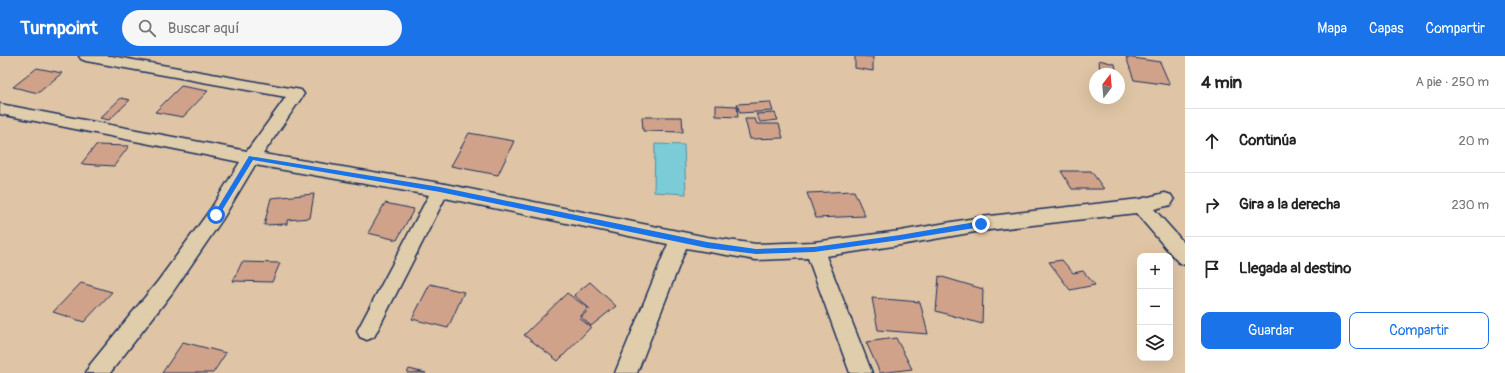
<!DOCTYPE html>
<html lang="es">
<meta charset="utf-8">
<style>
:root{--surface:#fff;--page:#f6f6f6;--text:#222;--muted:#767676;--line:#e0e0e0;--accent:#1a73e8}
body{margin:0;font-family:Pangolin,sans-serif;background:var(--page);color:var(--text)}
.controls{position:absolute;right:12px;bottom:12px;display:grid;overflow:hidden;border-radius:8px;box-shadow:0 4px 16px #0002}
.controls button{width:36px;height:36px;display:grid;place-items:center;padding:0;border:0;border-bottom:1px solid var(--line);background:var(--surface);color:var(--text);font:20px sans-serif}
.compass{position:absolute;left:1089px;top:12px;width:36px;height:36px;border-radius:50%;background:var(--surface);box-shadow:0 4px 16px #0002;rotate:16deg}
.stop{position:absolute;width:12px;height:12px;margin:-9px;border:3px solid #1a73e8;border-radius:50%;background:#fff}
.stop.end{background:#1a73e8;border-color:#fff;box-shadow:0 1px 4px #0008}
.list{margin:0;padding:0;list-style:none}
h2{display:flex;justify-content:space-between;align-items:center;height:52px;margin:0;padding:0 16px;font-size:17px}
h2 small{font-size:13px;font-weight:400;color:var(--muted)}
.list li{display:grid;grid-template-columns:26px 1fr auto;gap:12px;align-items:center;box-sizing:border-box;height:64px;padding:0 16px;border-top:1px solid var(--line)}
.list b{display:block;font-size:15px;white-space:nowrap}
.list em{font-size:13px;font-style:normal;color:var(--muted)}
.actions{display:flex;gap:8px;padding:12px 16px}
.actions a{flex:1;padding:9px 0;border:1px solid var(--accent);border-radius:8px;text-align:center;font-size:14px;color:var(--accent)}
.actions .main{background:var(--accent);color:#fff}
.icon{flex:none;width:22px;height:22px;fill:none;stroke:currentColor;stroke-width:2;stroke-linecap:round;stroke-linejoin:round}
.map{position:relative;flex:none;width:1185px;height:317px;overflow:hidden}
header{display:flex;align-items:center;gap:24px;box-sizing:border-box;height:56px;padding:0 20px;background:var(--accent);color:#fff}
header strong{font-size:19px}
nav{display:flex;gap:22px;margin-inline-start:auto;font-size:14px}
.search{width:280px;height:36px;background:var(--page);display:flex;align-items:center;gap:10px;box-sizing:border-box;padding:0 14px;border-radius:22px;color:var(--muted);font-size:15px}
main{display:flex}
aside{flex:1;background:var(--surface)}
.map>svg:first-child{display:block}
</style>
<header>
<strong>Turnpoint</strong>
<div class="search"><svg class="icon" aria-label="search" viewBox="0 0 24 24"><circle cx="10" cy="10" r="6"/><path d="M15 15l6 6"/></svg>Buscar aquí</div>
<nav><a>Mapa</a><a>Capas</a><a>Compartir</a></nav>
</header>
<main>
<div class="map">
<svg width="1185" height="317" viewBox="0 0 1185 317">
<rect width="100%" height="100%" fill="#dfc5a5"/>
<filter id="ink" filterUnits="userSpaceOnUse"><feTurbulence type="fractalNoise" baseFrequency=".025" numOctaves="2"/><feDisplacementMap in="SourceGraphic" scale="8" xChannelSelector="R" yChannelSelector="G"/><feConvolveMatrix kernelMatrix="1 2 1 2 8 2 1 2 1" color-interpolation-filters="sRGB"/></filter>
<g filter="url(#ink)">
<polygon fill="#7cccd8" stroke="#558da7" points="655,88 684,89 686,138 654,136"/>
<g fill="#d1a28a" stroke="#1b2f5e">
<polygon points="855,0 873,1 873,15 855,12"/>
<polygon points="1126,1 1160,6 1170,29 1134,24"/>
<polygon points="1099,4 1115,8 1117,18 1100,17"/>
<polygon points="37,12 62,17 38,37 13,31"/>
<polygon points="181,30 208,35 183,61 155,56"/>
<polygon points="121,42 130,44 109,64 100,62"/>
<polygon points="770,46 773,55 740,57 737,48"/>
<polygon points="716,49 737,50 738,61 716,60"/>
<polygon points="775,57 778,64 760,66 756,58"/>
<polygon points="642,61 682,61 683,76 643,75"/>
<polygon points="745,63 755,63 757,68 779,68 783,82 750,83"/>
<polygon points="469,77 514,85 498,119 451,110"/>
<polygon points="96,89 129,90 114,110 81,108"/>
<polygon points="1061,115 1091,115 1104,133 1072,133"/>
<polygon points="854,135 865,160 816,162 807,137"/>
<polygon points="314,138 310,162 287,164 287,168 264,169 271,142"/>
<polygon points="385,147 414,153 397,184 368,177"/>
<polygon points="1062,204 1073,217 1083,215 1095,229 1070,234 1049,206"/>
<polygon points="242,206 280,207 272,226 233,225"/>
<polygon points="939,220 983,233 982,268 936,255"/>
<polygon points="590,226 616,250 591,270 581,261 590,253 574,239"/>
<polygon points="81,227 112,236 84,266 53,256"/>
<polygon points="430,228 464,236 448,272 412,263"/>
<polygon points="567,237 588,252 579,262 591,271 558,305 524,279"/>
<polygon points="872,242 920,246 928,278 878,274"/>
<polygon points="896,282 912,313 880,317 866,286"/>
<polygon points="183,286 226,297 213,317 162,317"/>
<polygon points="409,313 426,317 407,317"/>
</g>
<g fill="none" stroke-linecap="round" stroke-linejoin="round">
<g stroke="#1b2f5e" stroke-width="3">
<polygon id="minor" points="79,0 111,0 301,34 304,38 263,98 440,127 707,181 756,188 814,186 900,175 981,161 1140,143 1165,137 1171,139 1174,144 1171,149 1154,153 1185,188 1185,209 1178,206 1136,157 981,175 900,189 826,200 872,317 850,317 808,202 756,204 686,192 637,317 615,317 668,188 445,142 374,281 367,284 360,281 357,275 429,139 255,109 222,164 172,237 110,317 86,317 89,310 158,225 210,154 240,106 0,58 0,48 247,95 286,41 86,5 81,3"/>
</g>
<use href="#minor" fill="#e0cdab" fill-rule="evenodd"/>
</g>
</g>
<polygon fill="#1a73e8" points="249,100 440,131 707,186 756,193 814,191 900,179 981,165 984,168 981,171 900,184 814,196 756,198 707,192 440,136 253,104 218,161 214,161 214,158"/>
</svg>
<div class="controls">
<button>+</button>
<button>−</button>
<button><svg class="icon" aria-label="layers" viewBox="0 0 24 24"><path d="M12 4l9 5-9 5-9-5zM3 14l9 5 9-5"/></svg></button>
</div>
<svg class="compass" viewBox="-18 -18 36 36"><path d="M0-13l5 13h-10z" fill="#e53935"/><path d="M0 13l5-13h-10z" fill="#767676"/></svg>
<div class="stop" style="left:216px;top:159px"></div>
<div class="stop end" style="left:981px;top:168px"></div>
</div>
<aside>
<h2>4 min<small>A pie · 250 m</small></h2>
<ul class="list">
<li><svg class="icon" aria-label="ahead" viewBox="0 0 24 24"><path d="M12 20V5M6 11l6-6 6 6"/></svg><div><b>Continúa</b></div><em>20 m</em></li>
<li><svg class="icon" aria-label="right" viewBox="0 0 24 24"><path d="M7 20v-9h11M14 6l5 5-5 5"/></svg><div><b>Gira a la derecha</b></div><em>230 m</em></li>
<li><svg class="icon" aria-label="arrive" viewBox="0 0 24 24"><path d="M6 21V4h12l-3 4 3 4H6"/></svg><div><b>Llegada al destino</b></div></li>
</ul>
<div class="actions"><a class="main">Guardar</a><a>Compartir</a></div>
</aside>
</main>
